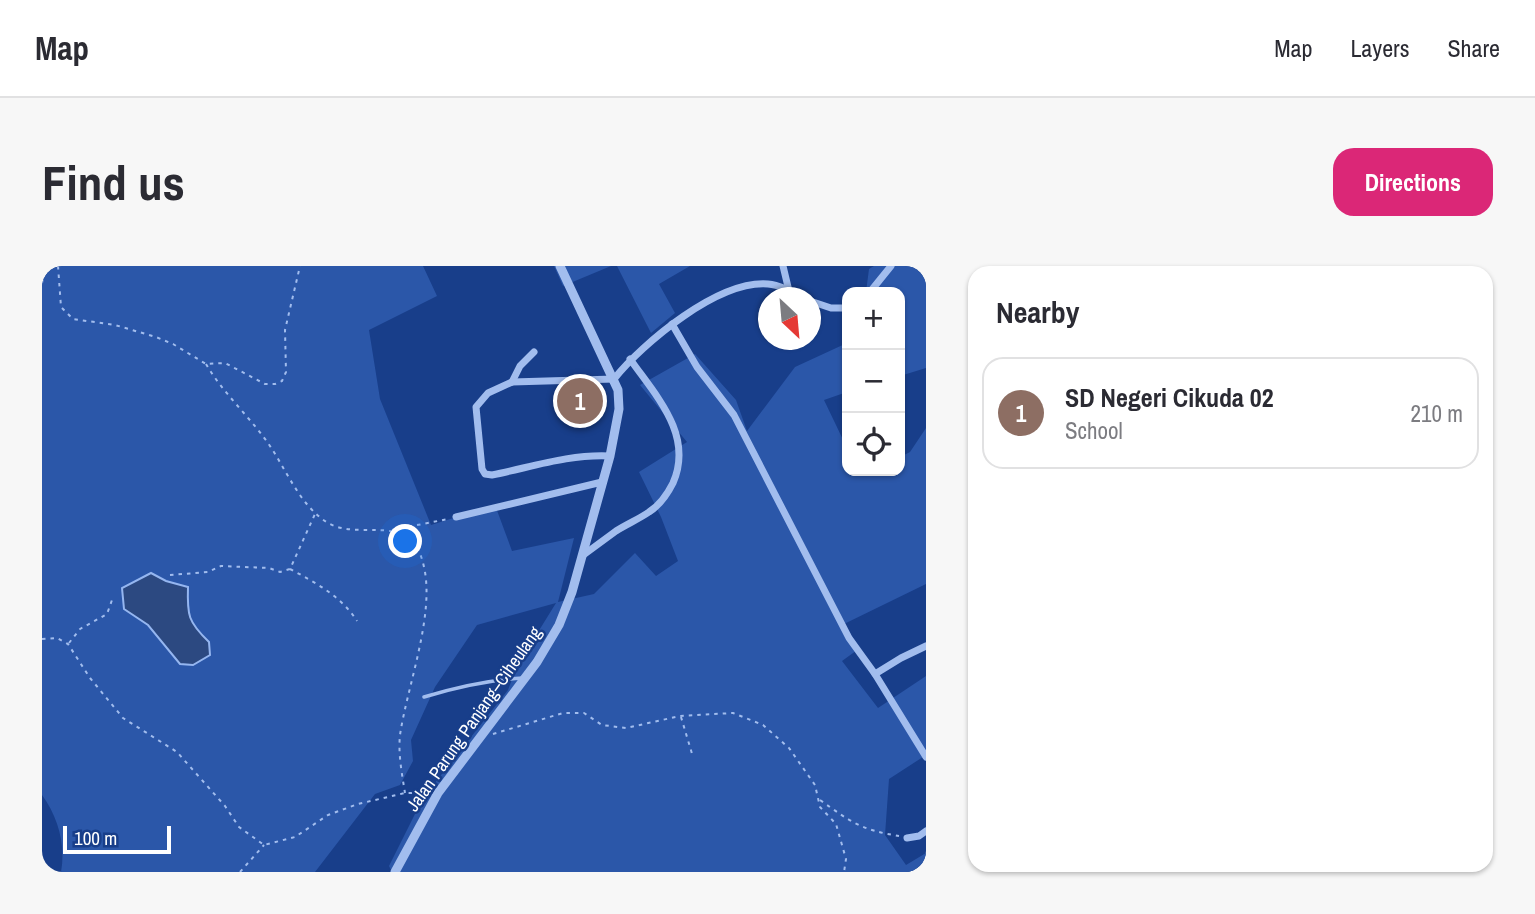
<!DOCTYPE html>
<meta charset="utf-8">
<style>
:root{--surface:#fff;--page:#f7f7f7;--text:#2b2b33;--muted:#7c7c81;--line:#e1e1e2;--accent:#db2777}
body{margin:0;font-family:"Archivo Narrow",sans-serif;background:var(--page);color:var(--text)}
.controls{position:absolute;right:21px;top:21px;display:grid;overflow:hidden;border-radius:14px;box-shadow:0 2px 5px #0004}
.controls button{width:63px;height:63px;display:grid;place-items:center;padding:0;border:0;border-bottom:2px solid var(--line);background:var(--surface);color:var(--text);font:35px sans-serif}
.compass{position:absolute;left:716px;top:21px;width:63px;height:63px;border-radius:50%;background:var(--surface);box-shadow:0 2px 5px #0004;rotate:154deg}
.scale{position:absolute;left:21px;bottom:18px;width:108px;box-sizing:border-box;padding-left:7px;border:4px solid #fff;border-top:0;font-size:19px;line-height:24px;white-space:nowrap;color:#fff;-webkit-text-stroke:5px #183e8a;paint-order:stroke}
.you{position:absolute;left:364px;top:276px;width:24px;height:24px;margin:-18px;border:5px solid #fff;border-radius:50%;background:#1a73e8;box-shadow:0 0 0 10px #1a73e833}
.badge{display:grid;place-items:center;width:46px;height:46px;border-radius:50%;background:var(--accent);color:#fff;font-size:23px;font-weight:700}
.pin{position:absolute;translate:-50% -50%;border:4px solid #fff;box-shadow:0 2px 7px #0006}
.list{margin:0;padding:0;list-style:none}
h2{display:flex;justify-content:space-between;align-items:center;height:91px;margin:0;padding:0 28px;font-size:30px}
h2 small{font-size:23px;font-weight:400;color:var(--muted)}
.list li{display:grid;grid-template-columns:46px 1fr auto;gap:21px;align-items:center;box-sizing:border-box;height:112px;margin:0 14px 14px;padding:0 14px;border:2px solid var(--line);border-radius:21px}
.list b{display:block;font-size:26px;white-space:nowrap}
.list p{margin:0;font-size:23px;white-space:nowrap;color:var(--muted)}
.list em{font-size:23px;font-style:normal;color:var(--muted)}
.icon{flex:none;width:38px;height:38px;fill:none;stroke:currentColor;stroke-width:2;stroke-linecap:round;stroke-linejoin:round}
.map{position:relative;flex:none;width:884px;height:606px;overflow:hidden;border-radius:21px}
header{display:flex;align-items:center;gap:42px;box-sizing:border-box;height:98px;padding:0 35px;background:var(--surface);border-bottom:2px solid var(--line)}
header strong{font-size:33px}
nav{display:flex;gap:38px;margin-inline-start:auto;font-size:24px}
.intro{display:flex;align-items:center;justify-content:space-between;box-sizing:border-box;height:168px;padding:0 42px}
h1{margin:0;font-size:49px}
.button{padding:18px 32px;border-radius:21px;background:var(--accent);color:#fff;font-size:24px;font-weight:700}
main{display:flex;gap:42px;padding:0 42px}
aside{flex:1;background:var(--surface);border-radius:21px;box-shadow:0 2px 5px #0004}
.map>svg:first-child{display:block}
</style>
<header>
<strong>Map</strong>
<nav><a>Map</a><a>Layers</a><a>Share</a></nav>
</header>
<div class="intro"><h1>Find us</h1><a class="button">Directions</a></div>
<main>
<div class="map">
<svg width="884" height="606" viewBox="0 0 884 606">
<rect width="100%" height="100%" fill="#183e8a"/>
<g fill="#2b57a9" fill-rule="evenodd">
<path d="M0 0H381L395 30 327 64 338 133 389 259 453 239 470 285 532 272 516 336 552 328 593 287 614 310 636 295 619 251 597 206 645 176 598 119 653 88 694 134 705 165 753 101 805 77V126L782 134 805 182V205H817L820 209 830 205H858V191L868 186 884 162V318L802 358 818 382 800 395 836 442 884 410V489L847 513 843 569 864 599 884 587V606H350L347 600 381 532 466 424 475 400 514 337 435 359 393 421 369 474 371 495 358 519 333 528 273 606H19C24 579 16 551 0 529ZM109 307 124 315 146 321C145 349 146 356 167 376L138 397 106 359Z"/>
<polygon points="512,0 569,0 521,20"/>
<polygon points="575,0 648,0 617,18 633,47 609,67"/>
<polygon points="832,0 884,0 884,102 858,110 858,26 824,26 827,3"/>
</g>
<path fill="#2c4981" stroke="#95b6f0" stroke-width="2" d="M109 307 124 315 146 321C145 349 146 356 167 376L168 389 151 399 138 398 106 359 82 343 80 322Z"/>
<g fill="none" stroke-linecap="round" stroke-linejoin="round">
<g stroke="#a2bdee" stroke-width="2" stroke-dasharray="3.5 5" stroke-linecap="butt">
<polyline points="16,0 19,41 31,53 73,59 114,71 131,78 164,98 183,97 223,118 233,118 240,115 244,106 243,64 258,0"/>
<polyline points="0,17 3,0"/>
<path d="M164 98C181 127 206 149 226 177 244 203 258 240 286 257 320 276 370 243 382 301 393 349 365 421 358 469 356 488 360 508 363 527"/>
<polyline points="350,264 406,253"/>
<path d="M248 303C274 317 299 330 315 355"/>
<polyline points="128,309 166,306 179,300 227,302 238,306 248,303 273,248"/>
<polyline points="0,373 15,372 26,378 48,412 81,452 135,486 183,540 197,561 222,579 253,571 286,549 316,538 363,527 388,527"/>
<polyline points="27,377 38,363 65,348 70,334"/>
<polyline points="639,451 651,491"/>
<polyline points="451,468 521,447 542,447 560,459 584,462 638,450 691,447 721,459 747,482 773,519 778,541 794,558 804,593 802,606"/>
<path d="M778 534C809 556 819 564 857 570"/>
<polyline points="198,606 222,579"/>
</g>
<path stroke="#a2bdee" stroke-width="3.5" d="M382 431C415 421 446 414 481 412"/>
<g stroke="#a2bdee" stroke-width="7">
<polyline points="741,0 747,25"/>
<polyline points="828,26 849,0"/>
<polyline points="768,35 789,42 805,42"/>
<polyline points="630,58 655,101 692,149 807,372 833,408 884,491"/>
<polyline points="470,116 478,100 492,86"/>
<path d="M568 190C527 188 490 201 450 209L443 208 440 203 434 141 446 127 470 116 572 113C601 77 676 14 726 18 738 19 750 26 761 32"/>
<polyline points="414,251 560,216"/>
<path d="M540 290C551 282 563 273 574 265 585 258 597 253 607 246 618 239 625 229 631 217 652 169 614 130 588 93"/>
<polyline points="833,408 859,392 884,380"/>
<polyline points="865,572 877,570 884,565"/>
</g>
<polyline stroke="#a2bdee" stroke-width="9" points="353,606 396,527 495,396 517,359 530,326 568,190 577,143 576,124 518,0"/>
</g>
<g text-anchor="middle" stroke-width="5" stroke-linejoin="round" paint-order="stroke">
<g font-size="18" fill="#fff" stroke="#183e8a">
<text transform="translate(432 453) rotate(-55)" y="6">Jalan Parung Panjang–Ciheulang</text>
</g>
</g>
</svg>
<div class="controls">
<button>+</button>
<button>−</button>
<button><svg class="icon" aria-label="locate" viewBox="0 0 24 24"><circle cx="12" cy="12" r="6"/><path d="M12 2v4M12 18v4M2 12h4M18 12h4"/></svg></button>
</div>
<svg class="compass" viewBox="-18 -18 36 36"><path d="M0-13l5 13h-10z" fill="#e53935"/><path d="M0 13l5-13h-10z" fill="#7c7c81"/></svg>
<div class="scale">100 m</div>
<div class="you"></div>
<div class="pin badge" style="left:538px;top:135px;background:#8d6e63">1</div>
</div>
<aside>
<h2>Nearby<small></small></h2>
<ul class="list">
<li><span class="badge" style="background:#8d6e63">1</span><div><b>SD Negeri Cikuda 02</b><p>School</p></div><em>210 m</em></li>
</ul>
</aside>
</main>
